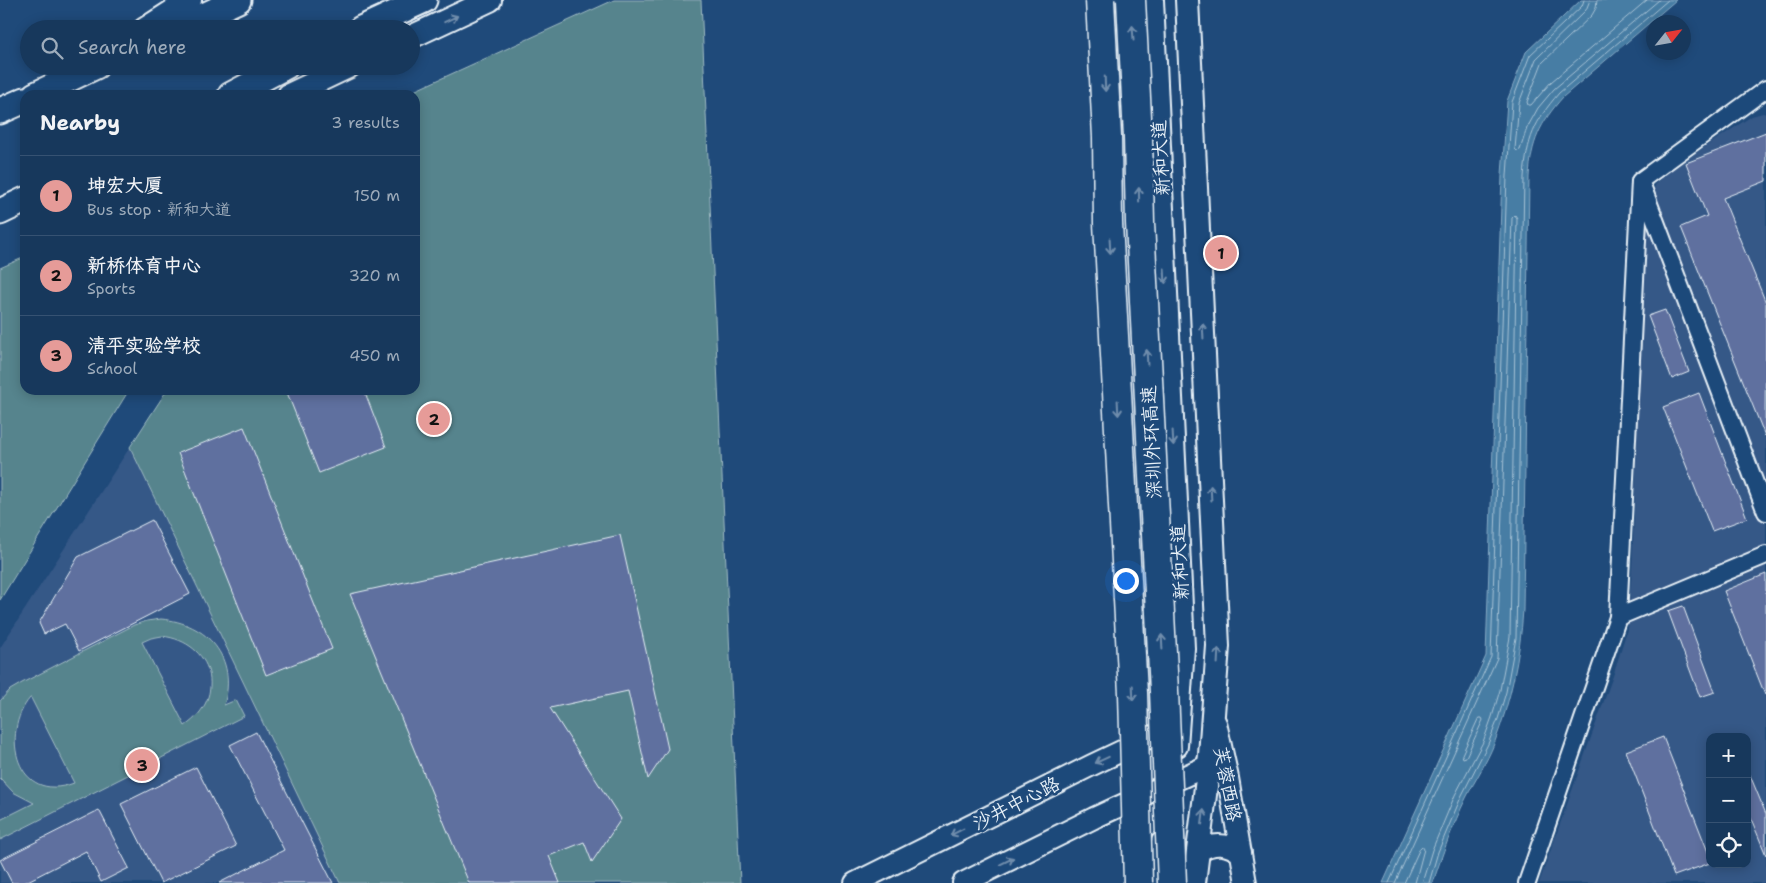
<!DOCTYPE html>
<meta charset="utf-8">
<style>
:root{--surface:#17385c;--page:#244365;--text:#f1f3f6;--muted:#9eacbb;--line:#365272;--accent:#e69b98}
body{margin:0;font-family:"Shantell Sans","LXGW WenKai TC",sans-serif;background:var(--page);color:var(--text)}
.controls{position:absolute;right:15px;bottom:15px;display:grid;overflow:hidden;border-radius:10px;box-shadow:0 2px 12px #0003}
.controls button{width:45px;height:45px;display:grid;place-items:center;padding:0;border:0;border-bottom:1px solid var(--line);background:var(--surface);color:var(--text);font:25px sans-serif}
.compass{position:absolute;left:1646px;top:15px;width:45px;height:45px;border-radius:50%;background:var(--surface);box-shadow:0 2px 12px #0003;rotate:59deg}
.you{position:absolute;left:1125px;top:580px;width:18px;height:18px;margin:-12px;border:4px solid #fff;border-radius:50%;background:#1a73e8;box-shadow:0 0 0 8px #1a73e833}
.badge{display:grid;place-items:center;width:32px;height:32px;border-radius:50%;background:var(--accent);color:#111;font-size:16px;font-weight:700}
.pin{position:absolute;translate:-50% -50%;border:2px solid #fff;box-shadow:0 1px 5px #0006}
.list{margin:0;padding:0;list-style:none}
h2{display:flex;justify-content:space-between;align-items:center;height:65px;margin:0;padding:0 20px;font-size:21px}
h2 small{font-size:16px;font-weight:400;color:var(--muted)}
.list li{display:grid;grid-template-columns:32px 1fr auto;gap:15px;align-items:center;box-sizing:border-box;height:80px;padding:0 20px;border-top:1px solid var(--line)}
.list b{display:block;font-size:19px;white-space:nowrap}
.list p{margin:0;font-size:16px;white-space:nowrap;color:var(--muted)}
.list em{font-size:16px;font-style:normal;color:var(--muted)}
.icon{flex:none;width:28px;height:28px;fill:none;stroke:currentColor;stroke-width:2;stroke-linecap:round;stroke-linejoin:round}
.map{position:relative;flex:none;width:1766px;height:883px;overflow:hidden}
.search{position:absolute;background:var(--surface);box-shadow:0 2px 12px #0003;left:20px;top:20px;width:400px;height:55px;display:flex;align-items:center;gap:12px;box-sizing:border-box;padding:0 18px;border-radius:28px;color:var(--muted);font-size:19px}
.panel{position:absolute;background:var(--surface);box-shadow:0 2px 12px #0003;left:20px;top:90px;width:400px;height:305px;border-radius:15px}
.map>svg:first-child{display:block}
</style>
<div class="map">
<svg width="1766" height="883" viewBox="0 0 1766 883">
<rect width="100%" height="100%" fill="#1f4a7a"/>
<filter id="ink" filterUnits="userSpaceOnUse"><feTurbulence type="fractalNoise" baseFrequency=".02" numOctaves="2"/><feDisplacementMap in="SourceGraphic" scale="10" xChannelSelector="R" yChannelSelector="G"/><feConvolveMatrix kernelMatrix="1 2 1 2 8 2 1 2 1" color-interpolation-filters="sRGB"/></filter>
<g filter="url(#ink)">
<g fill="#365887" fill-rule="evenodd">
<path d="M1763 113 1766 114V883H1539L1614 673 1627 630 1632 569 1643 273 1646 217 1656 183 1676 166 1752 116ZM1710 737H1747V864H1710Z"/>
<polygon points="130,447 340,883 0,883 0,648"/>
</g>
<g fill="#56848d" stroke="#9fbac2" fill-rule="evenodd">
<polygon points="614,0 701,0 740,883 340,883 130,447 167,390 415,390 415,95 405,95"/>
<polygon points="25,257 25,390 129,390 0,600 0,268"/>
<path d="M161 619C208 623 238 658 224 705L236 700 244 716 0 840V820L34 803 13 792 0 778V701L10 690 22 683 134 625 147 621ZM162 636C213 642 228 697 185 726L142 642 151 638ZM30 698H31L74 783C16 805 0 733 30 698Z"/>
</g>
<path fill="#477da4" stroke="#87abc6" d="M1581 0H1676L1563 97C1540 123 1531 142 1529 177L1523 610C1520 657 1511 700 1494 744 1487 762 1475 780 1466 798 1453 825 1442 854 1433 883H1383L1486 656 1502 175 1507 101 1526 52Z"/>
<g fill="none" stroke-linecap="round" stroke-linejoin="round">
<g stroke="#a8c3d6" stroke-width="1">
<polyline points="1590,0 1586,10 1536,59 1519,103 1515,149 1517,151 1520,150 1527,128 1538,108 1554,89 1659,0"/>
<polyline points="1597,0 1596,8 1592,15 1542,63 1527,102 1528,105 1531,105 1551,82 1647,0"/>
<polygon points="1479,718 1482,718 1483,720 1466,757 1463,758 1462,755"/>
<polyline points="1389,883 1491,657 1507,176 1512,102 1530,55 1582,6 1584,0"/>
<polyline points="1395,883 1497,658 1512,218 1515,215 1517,218 1510,637 1500,690 1492,717 1483,742 1455,795 1432,850 1422,883"/>
<polyline points="1404,883 1420,848 1422,846 1424,849 1415,883"/>
<path d="M1429 883 1438 852 1461 797 1488 744 1498 719 1506 692 1516 638 1524 177C1527 139 1534 122 1559 93L1668 0"/>
</g>
</g>
<g fill="#5f709f" stroke="#e8f1f8">
<polygon points="1766,132 1766,181 1723,198 1766,303 1765,436 1681,227 1707,216 1686,163"/>
<polygon points="1665,310 1689,372 1672,379 1648,316"/>
<polygon points="286,390 364,390 386,447 319,473"/>
<polygon points="1699,393 1747,518 1712,531 1663,407"/>
<polygon points="244,427 332,649 266,675 178,453"/>
<polygon points="152,520 190,594 79,651 65,624 44,634 39,623 78,557"/>
<polygon points="620,535 668,749 648,779 628,691 550,708 621,819 592,862 584,842 549,856 560,883 469,883 350,594"/>
<polygon points="1766,574 1766,694 1765,695 1724,591"/>
<polygon points="1683,606 1715,692 1700,697 1668,611"/>
<polygon points="256,732 333,883 219,883 284,850 230,745"/>
<polygon points="1663,737 1710,857 1710,863 1674,876 1626,751"/>
<polygon points="196,767 236,846 161,883 121,804"/>
<polygon points="1747,768 1766,814 1766,855 1747,809"/>
<polygon points="99,810 129,868 101,882 86,851 24,883 12,883 0,860"/>
</g>
<g fill="none" stroke-linecap="round" stroke-linejoin="round">
<g stroke="#e8f1f8" stroke-width="20">
<g id="minor">
<polyline points="1643,188 1766,512"/>
<polyline points="1618,617 1766,555"/>
<polyline points="1527,883 1618,617 1640,181 1766,89"/>
</g>
</g>
<g stroke="#e8f1f8" stroke-width="24">
<g id="tertiary">
<polyline points="1216,723 1228,778 1246,883"/>
<path d="M1199 851C1214 842 1227 843 1241 853"/>
<polyline points="855,883 1092,765 1176,725"/>
<polyline points="963,883 1094,818 1209,765"/>
</g>
</g>
<g stroke="#e8f1f8" stroke-width="26">
<g id="secondary">
<polyline points="1152,0 1183,648 1176,746"/>
<polyline points="1187,0 1218,646 1210,755 1194,883"/>
<polyline points="145,29 190,0"/>
<polyline points="411,37 490,0"/>
<polyline points="289,95 350,66"/>
<polyline points="1156,883 1163,842"/>
</g>
</g>
<g stroke="#e8f1f8" stroke-width="29">
<g id="primary">
<polyline points="176,29 238,0"/>
<polyline points="361,29 424,0"/>
<polyline points="35,95 96,66"/>
<polyline points="231,95 286,66"/>
<polyline points="0,111 25,100"/>
<polyline points="0,212 25,200"/>
</g>
</g>
<use href="#minor" stroke="#1f4a7a" stroke-width="16"/>
<use href="#tertiary" stroke="#1f4a7a" stroke-width="20"/>
<use href="#secondary" stroke="#1f4a7a" stroke-width="22"/>
<use href="#primary" stroke="#1f4a7a" stroke-width="25"/>
<g stroke="#e8f1f8" stroke-width="31" stroke-linecap="butt">
<g id="motorway-bridge">
<polyline points="1100,0 1107,137 1108,223 1133,693 1138,883"/>
<polyline points="1131,0 1138,137 1140,223 1164,691 1172,883"/>
</g>
</g>
<use href="#motorway-bridge" stroke="#1f4a7a" stroke-width="28"/>
</g>
<defs><path id="oneway-shaft" d="M-6 0H5M1.5-3L5.5 0L1.5 3" fill="none" stroke-width="1.6" stroke-linecap="round" stroke-linejoin="round" transform="scale(1.25)"/></defs>
<g stroke="#6f8dac">
<use href="#oneway-shaft" transform="translate(451 19) rotate(-25)"/>
<use href="#oneway-shaft" transform="translate(1133 33) rotate(-94)"/>
<use href="#oneway-shaft" transform="translate(1105 84) rotate(88)"/>
<use href="#oneway-shaft" transform="translate(1139 195) rotate(-91)"/>
<use href="#oneway-shaft" transform="translate(1110 246) rotate(87)"/>
<use href="#oneway-shaft" transform="translate(1165 276) rotate(87)"/>
<use href="#oneway-shaft" transform="translate(1203 331) rotate(-93)"/>
<use href="#oneway-shaft" transform="translate(1147 357) rotate(-93)"/>
<use href="#oneway-shaft" transform="translate(1118 408) rotate(87)"/>
<use href="#oneway-shaft" transform="translate(1173 438) rotate(87)"/>
<use href="#oneway-shaft" transform="translate(1211 493) rotate(-93)"/>
<use href="#oneway-shaft" transform="translate(1162 642) rotate(-93)"/>
<use href="#oneway-shaft" transform="translate(1218 656) rotate(-87)"/>
<use href="#oneway-shaft" transform="translate(1133 693) rotate(88)"/>
<use href="#oneway-shaft" transform="translate(1102 760) rotate(155)"/>
<use href="#oneway-shaft" transform="translate(1203 817) rotate(-83)"/>
<use href="#oneway-shaft" transform="translate(957 832) rotate(153)"/>
<use href="#oneway-shaft" transform="translate(1007 861) rotate(-26)"/>
</g>
</g>
<g text-anchor="middle" stroke-width="5" stroke-linejoin="round" paint-order="stroke">
<g font-size="19" fill="#e8f1f8" stroke="#1f4a7a">
<text transform="translate(1160 158) rotate(-93)" y="7">新和大道</text>
<text transform="translate(1151 442) rotate(-93)" y="7">深圳外环高速</text>
<text transform="translate(1179 562) rotate(-93)" y="7">新和大道</text>
<text transform="translate(1228 784) rotate(79)" y="7">芙蓉西路</text>
<text transform="translate(1016 803) rotate(-27)" y="7">沙井中心路</text>
</g>
</g>
</svg>
<div class="controls">
<button>+</button>
<button>−</button>
<button><svg class="icon" aria-label="locate" viewBox="0 0 24 24"><circle cx="12" cy="12" r="6"/><path d="M12 2v4M12 18v4M2 12h4M18 12h4"/></svg></button>
</div>
<svg class="compass" viewBox="-18 -18 36 36"><path d="M0-13l5 13h-10z" fill="#e53935"/><path d="M0 13l5-13h-10z" fill="#9eacbb"/></svg>
<div class="you"></div>
<div class="pin badge" style="left:1221px;top:253px">1</div>
<div class="pin badge" style="left:434px;top:419px">2</div>
<div class="pin badge" style="left:142px;top:765px">3</div>
<div class="search"><svg class="icon" aria-label="search" viewBox="0 0 24 24"><circle cx="10" cy="10" r="6"/><path d="M15 15l6 6"/></svg>Search here</div>
<section class="panel">
<h2>Nearby<small>3 results</small></h2>
<ul class="list">
<li><span class="badge">1</span><div><b>坤宏大厦</b><p>Bus stop · 新和大道</p></div><em>150 m</em></li>
<li><span class="badge">2</span><div><b>新桥体育中心</b><p>Sports</p></div><em>320 m</em></li>
<li><span class="badge">3</span><div><b>清平实验学校</b><p>School</p></div><em>450 m</em></li>
</ul>
</section>
</div>
